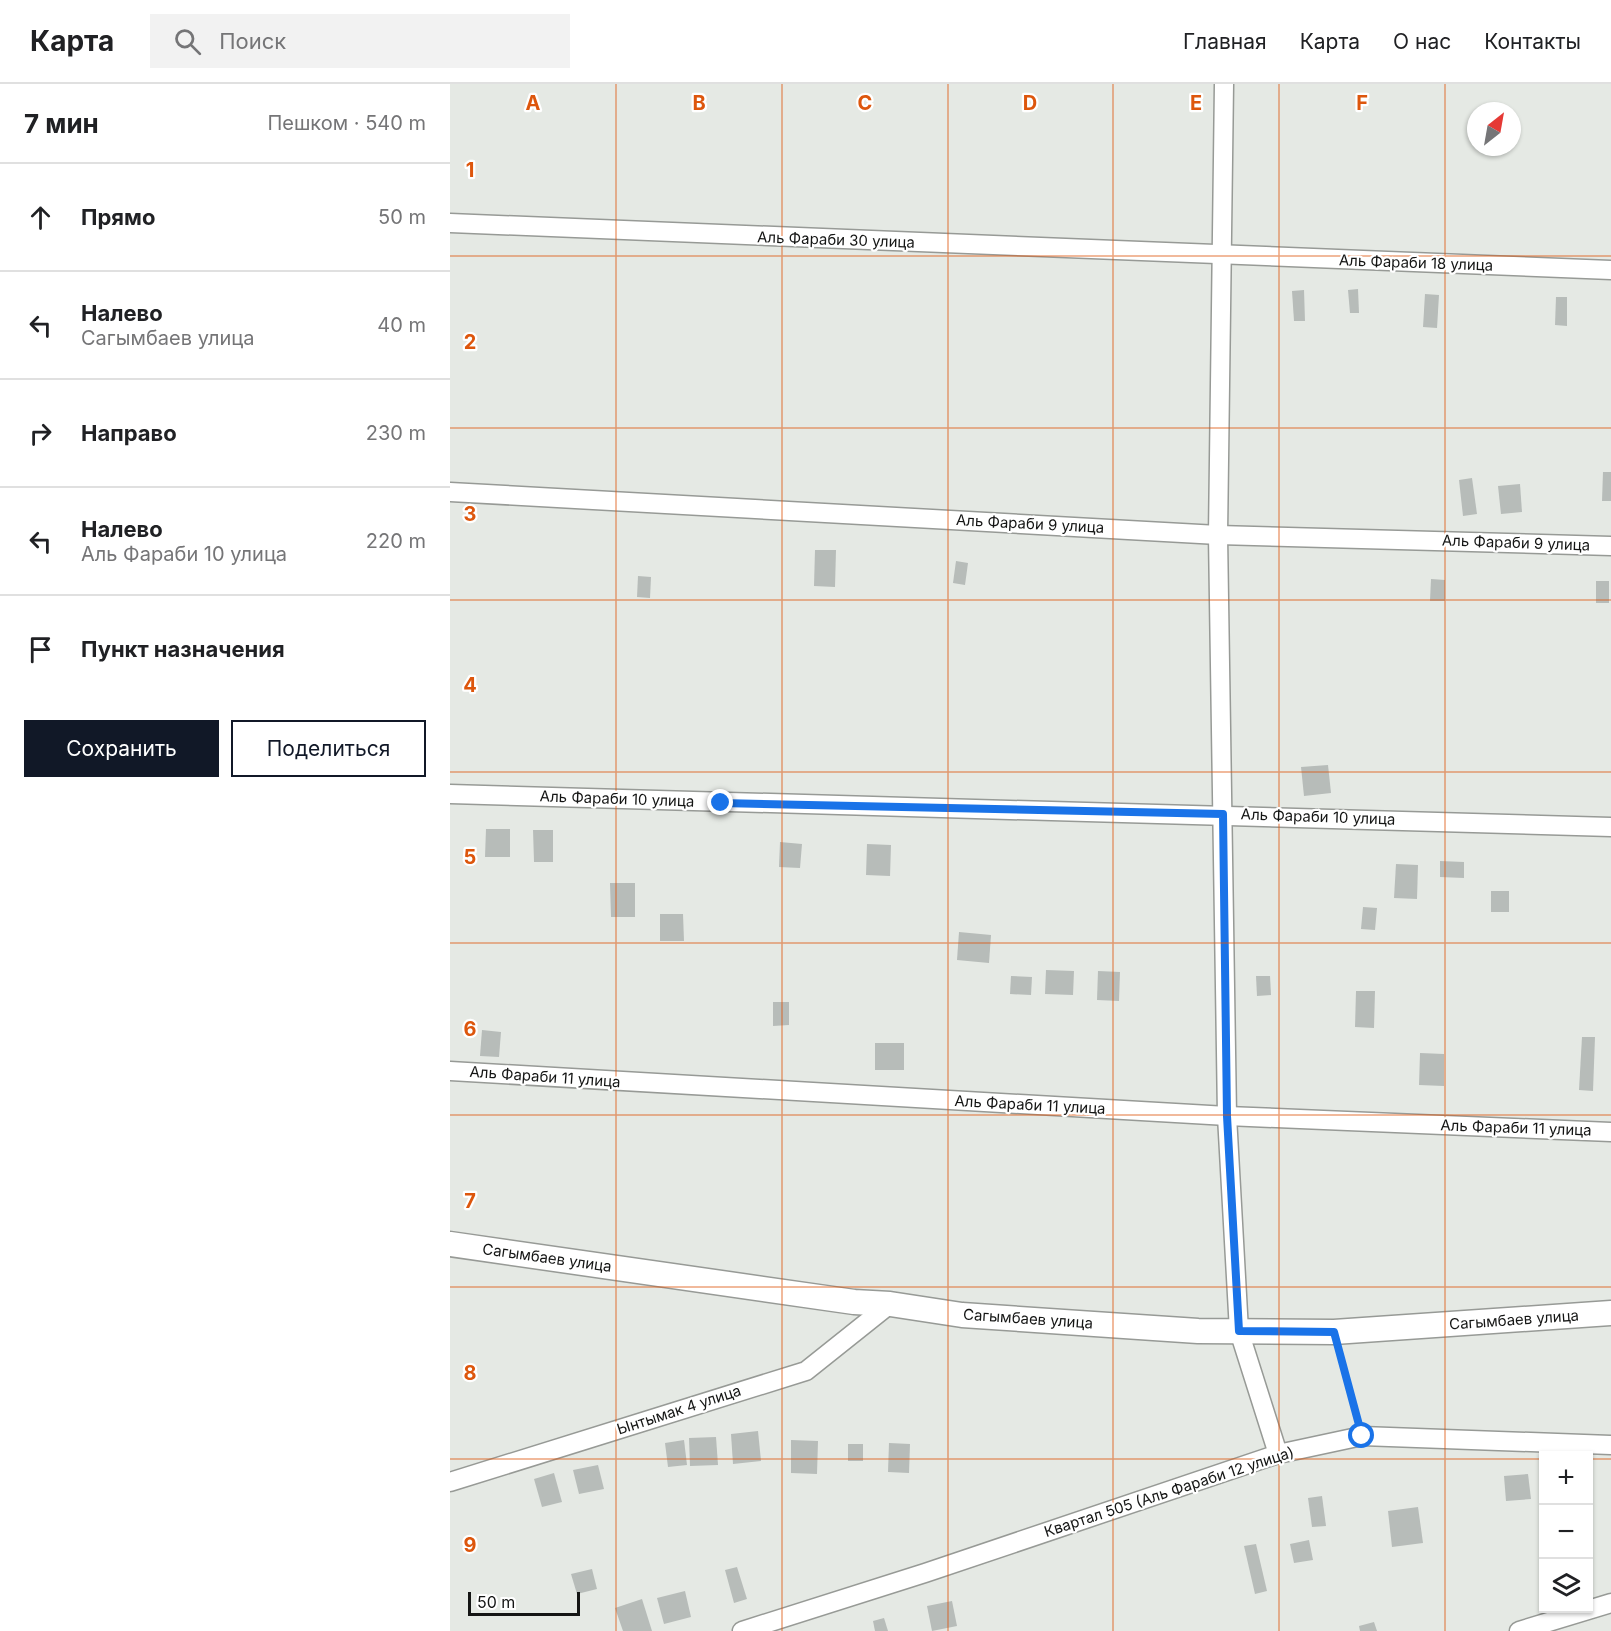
<!DOCTYPE html>
<html lang="ru">
<meta charset="utf-8">
<style>
:root{--surface:#fff;--page:#f2f2f2;--text:#202124;--muted:#757577;--line:#e0e0e0;--accent:#111827}
body{margin:0;font-family:Inter,sans-serif;background:var(--page);color:var(--text)}
.controls{position:absolute;right:18px;bottom:18px;display:grid;overflow:hidden;border-radius:0px;box-shadow:0 2px 4px #0004}
.controls button{width:54px;height:54px;display:grid;place-items:center;padding:0;border:0;border-bottom:2px solid var(--line);background:var(--surface);color:var(--text);font:30px sans-serif}
.compass{position:absolute;left:1017px;top:18px;width:54px;height:54px;border-radius:50%;background:var(--surface);box-shadow:0 2px 4px #0004;rotate:31deg}
.scale{position:absolute;left:18px;bottom:15px;width:112px;box-sizing:border-box;padding-left:6px;border:3px solid #141514;border-top:0;font-size:16px;line-height:21px;white-space:nowrap;color:#141514;-webkit-text-stroke:4px #fff;paint-order:stroke}
.stop{position:absolute;width:18px;height:18px;margin:-14px;border:4px solid #1a73e8;border-radius:50%;background:#fff}
.stop.end{background:#1a73e8;border-color:#fff;box-shadow:0 2px 6px #0008}
.list{margin:0;padding:0;list-style:none}
h2{display:flex;justify-content:space-between;align-items:center;height:78px;margin:0;padding:0 24px;font-size:26px}
h2 small{font-size:20px;font-weight:400;color:var(--muted)}
.list li{display:grid;grid-template-columns:39px 1fr auto;gap:18px;align-items:center;box-sizing:border-box;height:108px;padding:0 24px;border-top:2px solid var(--line)}
.list b{display:block;font-size:22px;white-space:nowrap}
.list p{margin:0;font-size:20px;white-space:nowrap;color:var(--muted)}
.list em{font-size:20px;font-style:normal;color:var(--muted)}
.actions{display:flex;gap:12px;padding:18px 24px}
.actions a{flex:1;padding:14px 0;border:2px solid var(--accent);border-radius:0px;text-align:center;font-size:21px;color:var(--accent)}
.actions .main{background:var(--accent);color:#fff}
.icon{flex:none;width:33px;height:33px;fill:none;stroke:currentColor;stroke-width:2;stroke-linecap:round;stroke-linejoin:round}
.map{position:relative;flex:none;width:1161px;height:1547px;overflow:hidden}
header{display:flex;align-items:center;gap:36px;box-sizing:border-box;height:84px;padding:0 30px;background:var(--surface);border-bottom:2px solid var(--line)}
header strong{font-size:28px}
nav{display:flex;gap:33px;margin-inline-start:auto;font-size:21px}
.search{width:420px;height:54px;background:var(--page);display:flex;align-items:center;gap:15px;box-sizing:border-box;padding:0 21px;border-radius:0px;color:var(--muted);font-size:22px}
main{display:flex}
aside{flex:1;background:var(--surface)}
.map>svg:first-child{display:block}
</style>
<header>
<strong>Карта</strong>
<div class="search"><svg class="icon" aria-label="search" viewBox="0 0 24 24"><circle cx="10" cy="10" r="6"/><path d="M15 15l6 6"/></svg>Поиск</div>
<nav><a>Главная</a><a>Карта</a><a>О нас</a><a>Контакты</a></nav>
</header>
<main>
<aside>
<h2>7 мин<small>Пешком · 540 m</small></h2>
<ul class="list">
<li><svg class="icon" aria-label="ahead" viewBox="0 0 24 24"><path d="M12 20V5M6 11l6-6 6 6"/></svg><div><b>Прямо</b></div><em>50 m</em></li>
<li><svg class="icon" aria-label="left" viewBox="0 0 24 24"><path d="M17 20v-9H6M10 6l-5 5 5 5"/></svg><div><b>Налево</b><p>Сагымбаев улица</p></div><em>40 m</em></li>
<li><svg class="icon" aria-label="right" viewBox="0 0 24 24"><path d="M7 20v-9h11M14 6l5 5-5 5"/></svg><div><b>Направо</b></div><em>230 m</em></li>
<li><svg class="icon" aria-label="left" viewBox="0 0 24 24"><path d="M17 20v-9H6M10 6l-5 5 5 5"/></svg><div><b>Налево</b><p>Аль Фараби 10 улица</p></div><em>220 m</em></li>
<li><svg class="icon" aria-label="arrive" viewBox="0 0 24 24"><path d="M6 21V4h12l-3 4 3 4H6"/></svg><div><b>Пункт назначения</b></div></li>
</ul>
<div class="actions"><a class="main">Сохранить</a><a>Поделиться</a></div>
</aside>
<div class="map">
<svg width="1161" height="1547" viewBox="0 0 1161 1547">
<rect width="100%" height="100%" fill="#e5e9e4"/>
<g fill="#b7bcb9">
<polygon points="908,205 909,229 900,229 898,206"/>
<polygon points="854,206 855,237 844,237 842,207"/>
<polygon points="975,210 989,211 987,244 973,243"/>
<polygon points="1106,213 1117,213 1117,242 1105,241"/>
<polygon points="1153,388 1161,388 1161,417 1152,417"/>
<polygon points="1022,394 1027,430 1013,432 1009,396"/>
<polygon points="1070,400 1072,428 1051,430 1048,402"/>
<polygon points="365,466 386,466 385,503 364,502"/>
<polygon points="506,477 518,479 515,501 503,499"/>
<polygon points="188,492 201,493 200,514 187,513"/>
<polygon points="981,495 995,496 995,517 980,517"/>
<rect x="1146" y="497" width="13" height="22"/>
<polygon points="878,681 881,709 854,712 851,683"/>
<polygon points="36,745 60,745 60,773 35,773"/>
<polygon points="83,746 103,746 103,778 84,778"/>
<polygon points="330,758 352,760 350,784 329,783"/>
<polygon points="417,760 441,761 440,792 416,791"/>
<polygon points="990,777 1014,778 1014,794 990,793"/>
<polygon points="946,780 968,781 967,815 944,814"/>
<polygon points="160,799 185,799 185,833 161,833"/>
<rect x="1041" y="807" width="18" height="21"/>
<polygon points="913,823 927,824 925,846 911,845"/>
<polygon points="210,830 233,830 234,857 210,857"/>
<polygon points="509,848 541,851 539,879 507,876"/>
<polygon points="596,886 624,887 623,911 595,910"/>
<polygon points="648,887 670,888 669,917 647,916"/>
<polygon points="561,892 582,893 581,911 560,910"/>
<polygon points="806,892 820,892 821,911 807,912"/>
<polygon points="906,907 925,907 924,944 905,943"/>
<polygon points="323,918 339,918 339,941 323,942"/>
<polygon points="32,946 51,948 49,973 30,972"/>
<polygon points="1132,953 1145,953 1143,1007 1129,1006"/>
<rect x="425" y="959" width="29" height="27"/>
<polygon points="970,969 994,970 994,1002 969,1001"/>
<polygon points="308,1347 311,1377 283,1380 281,1350"/>
<polygon points="266,1353 268,1381 240,1382 239,1354"/>
<polygon points="234,1356 237,1381 218,1383 215,1359"/>
<polygon points="341,1356 368,1357 367,1390 341,1389"/>
<polygon points="439,1359 460,1360 459,1389 438,1388"/>
<rect x="398" y="1360" width="15" height="17"/>
<polygon points="148,1381 154,1405 129,1410 123,1386"/>
<polygon points="104,1389 112,1418 92,1423 84,1395"/>
<polygon points="1078,1390 1081,1415 1056,1417 1054,1392"/>
<polygon points="872,1412 876,1442 862,1443 858,1414"/>
<polygon points="968,1423 973,1459 942,1463 938,1427"/>
<polygon points="859,1456 863,1476 844,1479 840,1460"/>
<polygon points="806,1460 817,1507 805,1510 794,1462"/>
<polygon points="287,1483 297,1515 284,1519 275,1486"/>
<polygon points="142,1485 147,1505 127,1510 121,1490"/>
<polygon points="235,1507 241,1533 214,1540 207,1514"/>
<polygon points="192,1515 202,1547 173,1547 165,1524"/>
<polygon points="502,1517 507,1542 482,1547 477,1522"/>
<polygon points="434,1534 438,1547 425,1547 423,1537"/>
<polygon points="924,1538 927,1547 910,1547 909,1542"/>
</g>
<g fill="none" stroke-linecap="round" stroke-linejoin="round">
<g stroke="#979a96" stroke-width="21">
<g id="street">
<polyline points="774,0 768,451 777,1032 789,1247 828,1370"/>
<polyline points="0,139 1161,186"/>
<polyline points="0,408 768,451 1161,462"/>
<polyline points="0,710 1161,743"/>
<polyline points="0,987 777,1032 1161,1048"/>
<polyline points="0,1398 356,1287 440,1220"/>
<polyline points="292,1547 475,1489 828,1370 912,1352 1161,1361"/>
<polyline points="1069,1547 1161,1519"/>
</g>
</g>
<g stroke="#979a96" stroke-width="27">
<polyline id="secondary" points="0,1160 404,1218 440,1220 512,1231 748,1247 884,1248 1161,1229"/>
</g>
<polyline stroke="#888b87" stroke-width="3" stroke-dasharray="1.5 4.5" stroke-linecap="butt" points="889,1266 908,1338"/>
<use href="#street" stroke="#fff" stroke-width="18"/>
<use href="#secondary" stroke="#fff" stroke-width="24"/>
</g>
<g fill="none" stroke-linecap="round" stroke-linejoin="round">
<polyline stroke="#1a73e8" stroke-width="8" points="271,719 773,730 777,1032 789,1247 884,1248 912,1352"/>
</g>
<path fill="none" stroke="#dd560c" stroke-width="1.5" stroke-opacity="0.55" d="M166 0V1547M332 0V1547M498 0V1547M663 0V1547M829 0V1547M995 0V1547M0 172H1161M0 344H1161M0 516H1161M0 688H1161M0 859H1161M0 1031H1161M0 1203H1161M0 1375H1094M1138 1375H1161"/>
<g text-anchor="middle" stroke-width="4.5" stroke-linejoin="round" paint-order="stroke">
<g font-size="15" fill="#141514" stroke="#fff">
<text transform="translate(386 156) rotate(2)" y="5">Аль Фараби 30 улица</text>
<text transform="translate(966 179) rotate(2)" y="5">Аль Фараби 18 улица</text>
<text transform="translate(580 440) rotate(3)" y="5">Аль Фараби 9 улица</text>
<text transform="translate(1066 459) rotate(2)" y="5">Аль Фараби 9 улица</text>
<text transform="translate(167 715) rotate(2)" y="5">Аль Фараби 10 улица</text>
<text transform="translate(868 733) rotate(2)" y="5">Аль Фараби 10 улица</text>
<text transform="translate(95 993) rotate(4)" y="5">Аль Фараби 11 улица</text>
<text transform="translate(580 1021) rotate(3)" y="5">Аль Фараби 11 улица</text>
<text transform="translate(1066 1044) rotate(2)" y="5">Аль Фараби 11 улица</text>
<text transform="translate(97 1174) rotate(8)" y="5">Сагымбаев улица</text>
<text transform="translate(578 1235) rotate(4)" y="5">Сагымбаев улица</text>
<text transform="translate(1064 1236) rotate(-4)" y="5">Сагымбаев улица</text>
<text transform="translate(229 1326) rotate(-18)" y="5">Ынтымак 4 улица</text>
<text transform="translate(719 1408) rotate(-18)" y="5">Квартал 505 (Аль Фараби 12 улица)</text>
</g>
</g>
<g font-size="20" text-anchor="middle" font-weight="bold" fill="#dd560c" stroke="#fff" stroke-width="4.5" stroke-linejoin="round" paint-order="stroke">
<text x="83" y="26">A</text>
<text x="249" y="26">B</text>
<text x="415" y="26">C</text>
<text x="580" y="26">D</text>
<text x="746" y="26">E</text>
<text x="912" y="26">F</text>
<text x="20" y="93">1</text>
<text x="20" y="265">2</text>
<text x="20" y="437">3</text>
<text x="20" y="608">4</text>
<text x="20" y="780">5</text>
<text x="20" y="952">6</text>
<text x="20" y="1124">7</text>
<text x="20" y="1296">8</text>
<text x="20" y="1468">9</text>
</g>
</svg>
<div class="controls">
<button>+</button>
<button>−</button>
<button><svg class="icon" aria-label="layers" viewBox="0 0 24 24"><path d="M12 4l9 5-9 5-9-5zM3 14l9 5 9-5"/></svg></button>
</div>
<svg class="compass" viewBox="-18 -18 36 36"><path d="M0-13l5 13h-10z" fill="#e53935"/><path d="M0 13l5-13h-10z" fill="#757577"/></svg>
<div class="scale">50 m</div>
<div class="stop" style="left:912px;top:1352px"></div>
<div class="stop end" style="left:271px;top:719px"></div>
</div>
</main>
